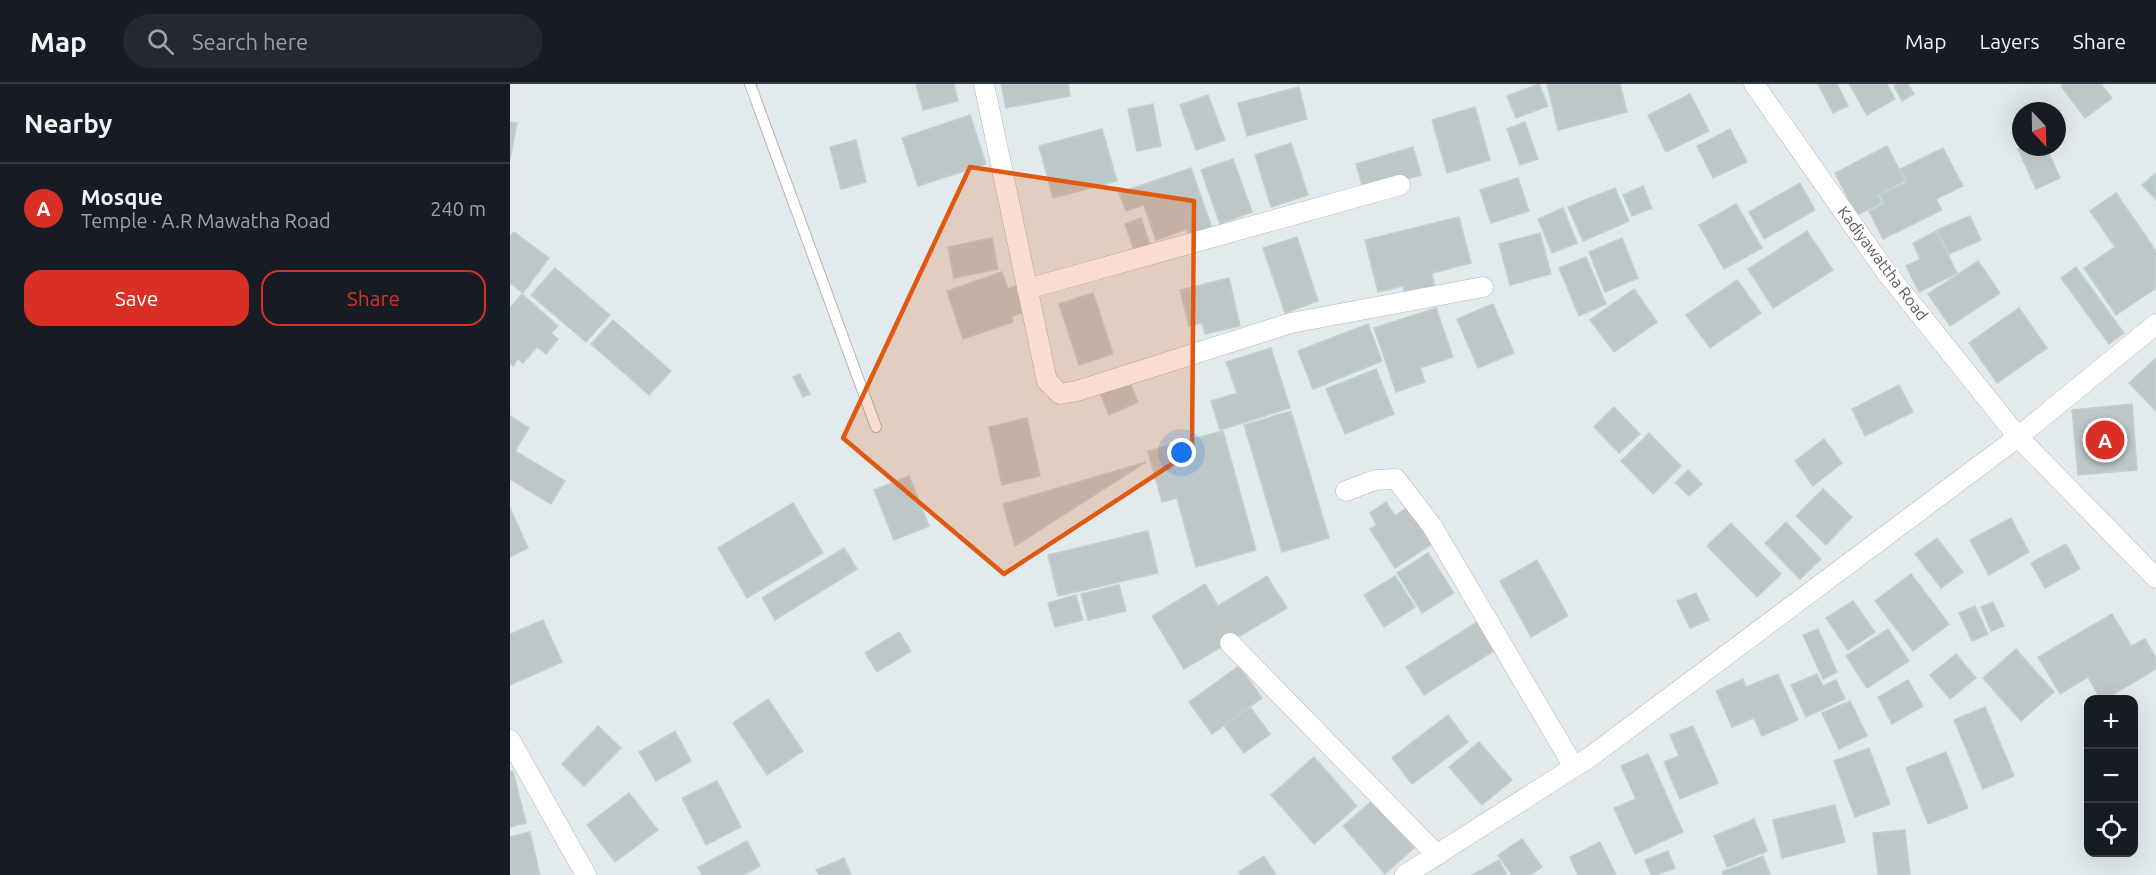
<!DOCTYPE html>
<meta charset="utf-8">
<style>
:root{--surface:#171b24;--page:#242831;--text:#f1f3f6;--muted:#9ea1a6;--line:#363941;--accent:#d93025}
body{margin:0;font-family:Ubuntu,sans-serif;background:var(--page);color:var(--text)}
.controls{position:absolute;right:18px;bottom:18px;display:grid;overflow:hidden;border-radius:12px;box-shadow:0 6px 24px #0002}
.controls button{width:54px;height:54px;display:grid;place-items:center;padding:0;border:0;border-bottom:2px solid var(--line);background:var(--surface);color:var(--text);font:30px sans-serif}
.compass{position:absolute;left:1502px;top:18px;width:54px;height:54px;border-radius:50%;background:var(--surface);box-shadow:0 6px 24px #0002;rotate:158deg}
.you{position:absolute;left:672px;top:369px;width:21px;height:21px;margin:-15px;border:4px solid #fff;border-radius:50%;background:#1a73e8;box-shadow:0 0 0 9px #1a73e833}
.badge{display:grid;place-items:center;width:39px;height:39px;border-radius:50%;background:var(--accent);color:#fff;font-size:20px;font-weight:700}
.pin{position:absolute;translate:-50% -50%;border:3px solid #fff;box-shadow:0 2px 6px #0006}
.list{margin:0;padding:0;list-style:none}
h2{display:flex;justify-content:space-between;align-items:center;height:78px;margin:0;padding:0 24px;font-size:26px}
h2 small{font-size:20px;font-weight:400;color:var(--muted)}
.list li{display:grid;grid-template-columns:39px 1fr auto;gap:18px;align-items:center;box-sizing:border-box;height:90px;padding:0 24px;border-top:2px solid var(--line)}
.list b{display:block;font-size:22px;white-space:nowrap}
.list p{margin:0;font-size:20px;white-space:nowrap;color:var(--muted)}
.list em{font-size:20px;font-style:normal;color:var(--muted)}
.actions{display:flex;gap:12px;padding:18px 24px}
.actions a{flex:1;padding:14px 0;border:2px solid var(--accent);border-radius:18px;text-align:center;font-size:21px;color:var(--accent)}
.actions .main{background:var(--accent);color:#fff}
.icon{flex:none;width:33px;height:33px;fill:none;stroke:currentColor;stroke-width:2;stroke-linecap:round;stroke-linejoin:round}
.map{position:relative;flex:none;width:1646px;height:791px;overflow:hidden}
header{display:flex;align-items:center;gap:36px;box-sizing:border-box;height:84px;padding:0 30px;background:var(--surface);border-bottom:2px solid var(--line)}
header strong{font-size:28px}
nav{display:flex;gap:33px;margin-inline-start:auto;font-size:21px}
.search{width:420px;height:54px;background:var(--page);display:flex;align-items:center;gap:15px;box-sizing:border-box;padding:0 21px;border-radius:33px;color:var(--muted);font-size:22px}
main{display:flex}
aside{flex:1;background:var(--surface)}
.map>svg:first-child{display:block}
</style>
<header>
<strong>Map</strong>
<div class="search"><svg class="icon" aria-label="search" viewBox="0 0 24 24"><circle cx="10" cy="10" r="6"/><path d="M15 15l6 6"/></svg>Search here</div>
<nav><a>Map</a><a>Layers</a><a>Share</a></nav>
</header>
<main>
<aside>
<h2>Nearby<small></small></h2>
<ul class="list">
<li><span class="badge">A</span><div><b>Mosque</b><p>Temple · A.R Mawatha Road</p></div><em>240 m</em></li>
</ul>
<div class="actions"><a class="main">Save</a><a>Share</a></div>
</aside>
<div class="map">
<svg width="1646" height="791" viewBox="0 0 1646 791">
<rect width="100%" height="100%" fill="#e1ebed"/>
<g fill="#bec7c8" stroke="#c0d0d1" stroke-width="1.5">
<polygon points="406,0 444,0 448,17 413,26"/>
<polygon points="491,0 558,0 560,12 496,24"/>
<polygon points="1029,0 1038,22 1006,34 997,12"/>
<polygon points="1037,0 1110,0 1117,28 1048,46"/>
<polygon points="1308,0 1327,0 1338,22 1323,29"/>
<polygon points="1339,0 1377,0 1385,15 1357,31"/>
<polygon points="1388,0 1398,0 1404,10 1392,17 1384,2"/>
<polygon points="1554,0 1591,0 1602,14 1575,34 1551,2"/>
<polygon points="789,3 797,35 737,52 728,19"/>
<polygon points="1180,10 1199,47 1156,68 1138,31"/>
<polygon points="698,11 715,56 686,66 670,21"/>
<polygon points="643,20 651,62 627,67 618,25"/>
<polygon points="965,23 980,76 937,89 922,36"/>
<polygon points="460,31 476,80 408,102 392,54"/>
<polygon points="0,38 7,39 0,75"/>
<polygon points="1015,38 1028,75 1010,81 997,45"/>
<polygon points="592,45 607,97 543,114 529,62"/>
<polygon points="1220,45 1237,78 1203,94 1187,62"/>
<polygon points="346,56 356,98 331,105 320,63"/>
<polygon points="781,59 798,111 761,123 745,71"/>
<polygon points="1377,62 1395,97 1368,111 1372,119 1347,131 1325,89"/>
<polygon points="903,63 911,91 854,108 846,80"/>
<polygon points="1513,63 1536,63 1550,94 1526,105 1508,65"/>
<polygon points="1433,64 1453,102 1426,115 1432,126 1373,155 1359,127 1374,120 1370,111 1397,98 1390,85"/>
<polygon points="723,75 742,128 710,140 691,86"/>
<polygon points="681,84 702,144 679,153 677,145 646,156 634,121 616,127 609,109"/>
<polygon points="1646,89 1646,116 1632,101"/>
<polygon points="1008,94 1019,127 981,139 970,106"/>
<polygon points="1290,99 1305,126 1254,155 1239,128"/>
<polygon points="1133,102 1142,124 1122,132 1113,111"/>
<polygon points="1105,104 1119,137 1073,157 1058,123"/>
<polygon points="1606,109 1646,167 1646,204 1606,231 1574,184 1605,163 1580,127"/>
<polygon points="1226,120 1252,164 1214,185 1189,141"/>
<polygon points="1053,124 1067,159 1042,169 1028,135"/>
<polygon points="1460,132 1471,156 1439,170 1427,146"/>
<polygon points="949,133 961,179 922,189 925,204 895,211 893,202 868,208 855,156"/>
<polygon points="631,134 640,161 624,166 615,140"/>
<polygon points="1297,147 1323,186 1263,224 1238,185"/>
<polygon points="1426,147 1447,189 1409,208 1396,182 1410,175 1403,159"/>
<polygon points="4,148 39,174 13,209 0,199 0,152"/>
<polygon points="1030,149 1041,190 1000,201 989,160"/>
<polygon points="787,153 808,217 775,229 753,164"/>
<polygon points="482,154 488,185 444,194 438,163"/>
<polygon points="1112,154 1128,194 1095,208 1079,168"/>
<polygon points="1076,173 1096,220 1069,232 1049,184"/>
<polygon points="1468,177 1490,209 1440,242 1418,210"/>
<polygon points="1566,183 1614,249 1599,260 1551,194"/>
<polygon points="45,184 100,231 76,258 21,211"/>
<polygon points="492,188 498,205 509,201 519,227 502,232 503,238 453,255 437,207"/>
<polygon points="719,194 730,242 695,250 692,239 679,242 670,206"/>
<polygon points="1227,196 1251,229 1200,264 1176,231"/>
<polygon points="1124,205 1147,238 1104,268 1080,236"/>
<polygon points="583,209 603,270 569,281 549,220"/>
<polygon points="12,210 48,242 41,249 48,255 36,270 27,263 13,279 8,275 3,282 0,279 0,224"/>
<polygon points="983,220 1004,269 968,284 947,235"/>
<polygon points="926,224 943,273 910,284 915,298 886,308 864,244"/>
<polygon points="1509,224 1537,264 1487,299 1459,259"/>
<polygon points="103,236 161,287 139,311 81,260"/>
<polygon points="858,240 872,277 803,305 788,267"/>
<polygon points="761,264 780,324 710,346 701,317 727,309 716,278"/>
<polygon points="1646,274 1646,327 1619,299"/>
<polygon points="866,285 884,330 835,350 816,305"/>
<polygon points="290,290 300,310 293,313 283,293"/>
<polygon points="619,297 628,318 599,331 590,309"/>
<polygon points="1389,301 1403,328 1355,352 1342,325"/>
<polygon points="1622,320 1627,386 1568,391 1562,326"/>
<polygon points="1104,323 1130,350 1109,369 1084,343"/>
<polygon points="781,327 819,454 772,468 734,341"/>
<polygon points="0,332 19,344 5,367 55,397 41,420 0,395"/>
<polygon points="517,334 530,392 492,401 479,343"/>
<polygon points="713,347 746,466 686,483 667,414 652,418 638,367"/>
<polygon points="1139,349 1171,382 1143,410 1111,377"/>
<polygon points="1314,355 1332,379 1303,402 1285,377"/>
<polygon points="636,378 505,462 493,420"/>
<polygon points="1178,386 1192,400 1179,412 1165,399"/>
<polygon points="399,392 419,442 384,456 364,406"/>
<polygon points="1313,405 1342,433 1316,461 1286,432"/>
<polygon points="876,418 885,432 898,423 922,460 885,484 860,445 867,441 860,429"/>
<polygon points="283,419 313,469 237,514 208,464"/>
<polygon points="0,424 18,464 0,473"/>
<polygon points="1501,434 1519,468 1479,491 1460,456"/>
<polygon points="1276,438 1311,475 1290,495 1255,459"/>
<polygon points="1221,439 1271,490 1247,513 1197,462"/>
<polygon points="638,447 648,489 548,512 538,471"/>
<polygon points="1427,454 1453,488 1431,504 1405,470"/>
<polygon points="1556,460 1570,485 1535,504 1521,479"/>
<polygon points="334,464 347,485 265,536 252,514"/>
<polygon points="918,469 944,509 912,529 887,489"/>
<polygon points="1027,476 1058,532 1021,553 990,497"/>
<polygon points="1401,490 1439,540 1403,567 1365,517"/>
<polygon points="757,492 777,524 674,585 642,532 695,500 708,522"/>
<polygon points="885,492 905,523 874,543 854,511"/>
<polygon points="609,501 616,527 578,536 571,510"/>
<polygon points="1186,509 1199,536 1180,544 1167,517"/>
<polygon points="566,511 573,536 545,543 538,519"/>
<polygon points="1343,517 1365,548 1338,566 1316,534"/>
<polygon points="1483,518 1494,542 1481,547 1471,523"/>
<polygon points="1465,522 1478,550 1462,557 1449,529"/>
<polygon points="1602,530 1621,562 1635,555 1646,574 1646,585 1594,616 1591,616 1578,593 1550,610 1528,573"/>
<polygon points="33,536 52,578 0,601 0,550"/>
<polygon points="967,538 985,566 914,611 896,583"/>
<polygon points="1308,545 1327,588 1313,595 1293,551"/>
<polygon points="1378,545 1399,577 1357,604 1336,572"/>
<polygon points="389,548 401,567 367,588 355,569"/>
<polygon points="1506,565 1544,608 1511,637 1473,594"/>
<polygon points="1446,570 1466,594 1440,615 1420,591"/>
<polygon points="729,582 752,614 702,650 679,618"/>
<polygon points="1268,590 1288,636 1252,652 1244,634 1222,643 1206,607 1233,595 1236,603"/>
<polygon points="1307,590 1313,602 1326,596 1335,615 1296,633 1281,601"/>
<polygon points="1398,596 1413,622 1382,640 1368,613"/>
<polygon points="258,615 293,667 257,691 223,639"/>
<polygon points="1340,617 1357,652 1329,665 1312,629"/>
<polygon points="740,623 760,650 734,669 714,642"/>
<polygon points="1475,623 1504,692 1473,705 1444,636"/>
<polygon points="938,631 958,658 902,700 882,674"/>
<polygon points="88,642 111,664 74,702 52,680"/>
<polygon points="1183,642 1208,699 1170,715 1154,678 1169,672 1160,651"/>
<polygon points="165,647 181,677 146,697 129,668"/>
<polygon points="969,658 1002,696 972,721 939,683"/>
<polygon points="1359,664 1380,720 1345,733 1324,677"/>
<polygon points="1436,668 1458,724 1418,740 1396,684"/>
<polygon points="1138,670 1173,748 1125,770 1104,724 1126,715 1111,682"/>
<polygon points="804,673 847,722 804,760 761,711"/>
<polygon points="3,687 16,739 0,743 0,688"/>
<polygon points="207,697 231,743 196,761 172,714"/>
<polygon points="119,709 148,746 105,778 77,741"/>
<polygon points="862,717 904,764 875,790 833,742"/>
<polygon points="1325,721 1335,758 1272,774 1263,736"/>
<polygon points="1244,735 1257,767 1217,783 1204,752"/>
<polygon points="1395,746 1400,791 1368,791 1363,749"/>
<polygon points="20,748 30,791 0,791 0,753"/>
<polygon points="1012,755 1032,783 1020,791 1002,791 988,771"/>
<polygon points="237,757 250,782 234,791 192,791 188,783"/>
<polygon points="1090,758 1106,791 1068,791 1060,773"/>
<polygon points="1158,767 1165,784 1146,791 1141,791 1135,776"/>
<polygon points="754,772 766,791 731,791 729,788"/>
<polygon points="1253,772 1260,791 1213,791 1212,788"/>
<polygon points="334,774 341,791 309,791 306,786"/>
<polygon points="989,776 997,791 962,791"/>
</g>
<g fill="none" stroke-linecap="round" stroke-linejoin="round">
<g stroke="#b9b2b2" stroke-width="12">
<polyline id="service" points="240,0 366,343"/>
</g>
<g stroke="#b9b2b2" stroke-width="21">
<g id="minor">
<polyline points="474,0 537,297 550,310 567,307 781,239 973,203"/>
<polyline points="1244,0 1376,188 1508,353 1646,494"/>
<polyline points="517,205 890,101"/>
<polyline points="836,407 865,396 886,395 922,442 1064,683"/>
<polyline points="720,559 927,771"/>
<polyline points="0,656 76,791"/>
<polyline points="895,791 1080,673 1508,353 1646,240"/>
</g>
</g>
<use href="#service" stroke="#fff" stroke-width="10"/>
<use href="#minor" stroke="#fff" stroke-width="20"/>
</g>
<path fill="#e15910" fill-opacity="0.2" stroke="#e15910" stroke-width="4.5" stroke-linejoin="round" d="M460 83 684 117 682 367 494 490 333 354Z"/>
<g text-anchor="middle" stroke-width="4.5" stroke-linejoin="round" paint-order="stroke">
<g font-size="16" fill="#625a5b" stroke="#fff">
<text transform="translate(1373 179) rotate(53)" y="6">Kadiyawattha Road</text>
</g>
</g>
</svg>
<div class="controls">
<button>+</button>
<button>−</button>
<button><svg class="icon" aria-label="locate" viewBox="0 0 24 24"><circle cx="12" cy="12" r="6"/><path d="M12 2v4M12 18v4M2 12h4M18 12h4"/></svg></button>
</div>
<svg class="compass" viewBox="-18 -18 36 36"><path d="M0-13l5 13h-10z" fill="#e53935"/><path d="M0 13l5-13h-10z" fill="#9ea1a6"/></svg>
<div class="you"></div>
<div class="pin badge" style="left:1595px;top:356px">A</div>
</div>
</main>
